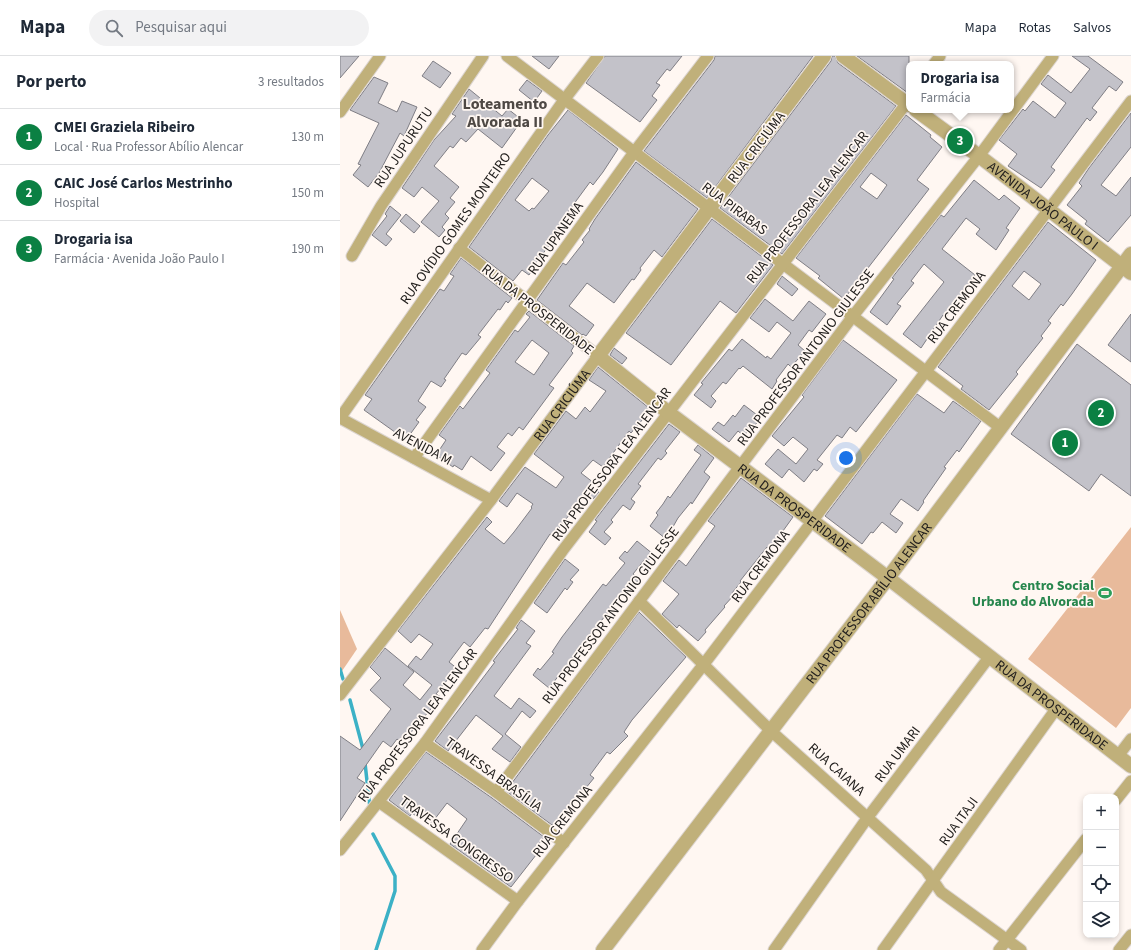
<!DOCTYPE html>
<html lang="pt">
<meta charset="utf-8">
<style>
:root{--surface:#fff;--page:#f2f2f3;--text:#1f2937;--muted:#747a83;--line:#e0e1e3;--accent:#0b8043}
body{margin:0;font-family:"Source Sans 3",sans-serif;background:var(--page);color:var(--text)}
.controls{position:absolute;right:12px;bottom:12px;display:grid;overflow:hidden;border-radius:8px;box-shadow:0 2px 6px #0003}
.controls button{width:36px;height:36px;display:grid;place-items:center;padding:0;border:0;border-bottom:1px solid var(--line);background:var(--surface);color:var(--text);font:20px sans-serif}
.you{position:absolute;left:506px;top:402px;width:14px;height:14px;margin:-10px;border:3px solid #fff;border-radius:50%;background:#1a73e8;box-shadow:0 0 0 6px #1a73e833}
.badge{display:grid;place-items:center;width:26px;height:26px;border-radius:50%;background:var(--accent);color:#fff;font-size:13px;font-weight:700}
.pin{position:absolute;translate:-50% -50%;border:2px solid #fff;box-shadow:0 1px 4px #0006}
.popup{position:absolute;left:566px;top:5px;width:108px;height:52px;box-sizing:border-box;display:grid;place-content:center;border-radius:8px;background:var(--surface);filter:drop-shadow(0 1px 3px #0005);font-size:13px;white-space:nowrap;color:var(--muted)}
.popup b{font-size:15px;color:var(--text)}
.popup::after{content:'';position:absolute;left:50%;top:100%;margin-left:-8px;border:8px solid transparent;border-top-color:var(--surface)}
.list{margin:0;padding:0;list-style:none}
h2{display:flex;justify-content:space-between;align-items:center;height:52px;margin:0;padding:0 16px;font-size:17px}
h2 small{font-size:13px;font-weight:400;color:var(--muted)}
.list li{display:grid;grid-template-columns:26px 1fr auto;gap:12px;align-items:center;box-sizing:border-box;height:56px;padding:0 16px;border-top:1px solid var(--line)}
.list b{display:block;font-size:15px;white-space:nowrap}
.list p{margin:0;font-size:13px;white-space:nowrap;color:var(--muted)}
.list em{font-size:13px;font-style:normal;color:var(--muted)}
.icon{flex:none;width:22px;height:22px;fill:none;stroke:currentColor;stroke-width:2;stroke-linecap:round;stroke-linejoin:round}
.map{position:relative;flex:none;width:791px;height:894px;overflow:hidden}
header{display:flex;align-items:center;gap:24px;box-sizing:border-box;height:56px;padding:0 20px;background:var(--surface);border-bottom:1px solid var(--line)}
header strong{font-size:19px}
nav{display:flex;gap:22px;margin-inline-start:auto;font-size:14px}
.search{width:280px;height:36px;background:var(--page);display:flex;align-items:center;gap:10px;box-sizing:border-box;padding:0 14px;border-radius:22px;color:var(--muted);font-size:15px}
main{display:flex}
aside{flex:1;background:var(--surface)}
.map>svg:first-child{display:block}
</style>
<header>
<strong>Mapa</strong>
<div class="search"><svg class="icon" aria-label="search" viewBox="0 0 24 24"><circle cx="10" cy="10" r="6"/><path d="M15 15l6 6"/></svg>Pesquisar aqui</div>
<nav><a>Mapa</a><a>Rotas</a><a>Salvos</a></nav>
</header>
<main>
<aside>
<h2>Por perto<small>3 resultados</small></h2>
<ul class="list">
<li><span class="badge">1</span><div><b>CMEI Graziela Ribeiro</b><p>Local · Rua Professor Abílio Alencar</p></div><em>130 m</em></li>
<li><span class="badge">2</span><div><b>CAIC José Carlos Mestrinho</b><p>Hospital</p></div><em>150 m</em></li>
<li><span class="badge">3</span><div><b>Drogaria isa</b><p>Farmácia · Avenida João Paulo I</p></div><em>190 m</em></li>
</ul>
</aside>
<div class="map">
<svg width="791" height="894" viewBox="0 0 791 894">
<rect width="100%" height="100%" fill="#fff7f2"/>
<g fill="#e8ba9b">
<polygon points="791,471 791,652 776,672 688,603"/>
<polygon points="0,554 17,593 0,618"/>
</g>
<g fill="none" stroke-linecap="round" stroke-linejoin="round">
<g stroke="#3cb1c6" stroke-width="3.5">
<polyline points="0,613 3,623"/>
<polyline points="10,644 23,693"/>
<polyline points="25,707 30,752"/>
<polyline points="33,778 55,820 55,835 36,894"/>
</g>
</g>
<g fill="#c3c2c9" stroke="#7f7e85" fill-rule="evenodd">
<polygon points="0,0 19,0 0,22"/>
<polygon points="192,0 219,0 209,13"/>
<polygon points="265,0 342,0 330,15 327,13 316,27 320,29 312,40 317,44 300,66 246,27"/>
<polygon points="375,0 473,0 367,142 304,95 374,4"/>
<polygon points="492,0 495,0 498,7 556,50 442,198 380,152 491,5"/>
<polygon points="517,0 569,0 569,37 568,37"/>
<polygon points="732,0 748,0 783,26 776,35 769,30 752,52 757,56 750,65 747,62 711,111 715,114 701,132 668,110 677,98 659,84 683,53 685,55 693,45 715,62 726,47 701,28 708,19 731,37 750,13"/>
<polygon points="93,5 111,17 100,32 82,20"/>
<polygon points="34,21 48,27 38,47 57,56 62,45 77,51 64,80 60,77 39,117 28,131 13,119 21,109 18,108 39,67 10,54"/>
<polygon points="187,24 202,35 194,46 179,34"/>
<polygon points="129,33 162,60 168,53 182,64 162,92 138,73 126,86 121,82 113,92 110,90 94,110 119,131 110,142 115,146 105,158 109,162 102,171 105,174 99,181 81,166 99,145 82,131 74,141 62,132 94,84 116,60 112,58"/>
<path d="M228 54 278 93 263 116 253 129 250 126 225 160 227 162 218 174 222 177 215 185 213 184 196 207 197 208 189 219 182 214 173 225 129 191 208 79ZM192 122 209 135 194 153 192 152 189 155 175 144Z"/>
<polygon points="791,57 791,91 761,129 776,140 791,121 791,159 768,186 745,168 747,165 727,149 742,130 739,127 749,112"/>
<path d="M566 59 591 79 590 81 602 91 577 124 589 133 504 243 478 222 480 220 456 202ZM531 117 547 129 537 143 520 131Z"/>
<polygon points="296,106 358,153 322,201 314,194 300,212 301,214 294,224 292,223 274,247 247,227 229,250 254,269 246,280 243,278 242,279 197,244 223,207 226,209 244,186 242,184 250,174 249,173 255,163"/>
<polygon points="634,124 659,144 664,139 680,152 666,172 669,174 656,194 636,178 640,173 626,162 602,193 635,219 626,232 627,233 620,242 621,243 606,261 603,259 581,292 563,278 604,226 584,208 571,225 574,227 557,248 561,250 547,269 530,256 554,223 552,222 601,159 604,161"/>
<polygon points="50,150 61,159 46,178 52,183 46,190 32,179 47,160 45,158"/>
<polygon points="66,158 80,170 74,177 60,165"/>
<polygon points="372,163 433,209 396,257 380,245 331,309 286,277"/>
<path d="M708 166 756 204 732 238 723 250 721 248 708 265 711 267 701 280 703 282 676 316 678 318 649 354 621 333 623 330 598 311ZM684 215 701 228 689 244 672 230Z"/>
<polygon points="121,202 172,242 168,247 166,245 160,254 158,253 138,279 141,281 126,299 122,297 104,323 106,324 101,331 91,325 78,345 86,351 76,364 79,366 66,384 24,354 32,343 25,339 100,233 104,235 114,220 110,218"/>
<polygon points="442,220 458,233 452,240 437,228"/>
<polygon points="425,243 453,265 469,245 486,258 472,276 469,274 458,289 465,295 451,311 448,308 436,324 437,325 432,333 403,310 400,313 399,312 386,328 383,326 371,340 376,345 371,352 354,339 363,328 361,327 389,293 392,295 402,283 426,302 427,300 431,303 451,277 437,266 429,276 410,262"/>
<path d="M189 255 234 290 231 295 233 297 209 329 214 332 183 374 179 371 172 380 168 377 157 391 165 397 151 415 131 400 122 414 114 409 113 411 96 399 106 384 99 379 120 350 123 353 150 317 146 314 175 274 178 276 190 261 186 258ZM192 284 209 297 194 319 175 306Z"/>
<polygon points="791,258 791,306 768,289"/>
<polygon points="503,284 557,324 516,376 510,371 502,382 497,379 477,404 483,408 477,415 474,413 464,426 449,413 442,422 425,408 438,393 456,408 468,393 453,381 444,390 432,380 464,341 462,339"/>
<polygon points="737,288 791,329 791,440 761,418 749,435 671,378"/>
<polygon points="274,292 287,302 282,308 270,299"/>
<polygon points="258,311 309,352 303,363 291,377 289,375 263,411 253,404 241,417 254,427 251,430 259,436 253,443 246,437 213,480 210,478 148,573 145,572 130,591 124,586 109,606 119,614 111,625 108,623 96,638 101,641 62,687 57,683 51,691 43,685 17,722 25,727 0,765 0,680 20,694 51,653 30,634 41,622 30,611 45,592 74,616 63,629 80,644 92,629 68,610 76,600 81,604 93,588 79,578 71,587 58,575 147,461 152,466 145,473 164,488 174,476 192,452 191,451 193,448 177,437 167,451 159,445 185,411 216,432 224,421 194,398 226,355 236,363 245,351 250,356 266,335 249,324"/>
<polygon points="577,338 604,357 613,345 641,365 619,396 617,394 604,411 606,412 583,445 584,446 578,455 561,443 550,458 563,467 556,477 542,466 533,477 531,476 522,488 485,460"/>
<polygon points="404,349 421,362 415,369 413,368 404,380 398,375 389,386 372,373 378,366 384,370 393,359 395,361"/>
<polygon points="329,368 340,376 325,395 327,397 321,404 318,402 298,428 301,430 291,443 295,446 290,454 283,449 271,464 273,466 264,476 271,482 265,489 249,476 257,465 255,464"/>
<polygon points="358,389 374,402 364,416 370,421 352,448 351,446 338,462 326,483 310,470 318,459 316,457 323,448 328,440 330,442 361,399 354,394"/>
<polygon points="401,422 453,461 430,493 427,491 400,525 401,526 392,537 394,539 384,550 385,551 365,574 366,576 358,585 339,569 337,572 322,558 339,538 323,525 339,504 346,510 375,470 368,465"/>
<polygon points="297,485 313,498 308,505 305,503 293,518 299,523 292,532 294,534 288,541 283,537 233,601 227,611 228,613 222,620 220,618 209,632 193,619 198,612 200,614 214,597 212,596 222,581 263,528 266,530 285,507 279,502 285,495 287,497"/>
<polygon points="225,503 239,514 230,524 233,526 227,534 225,532 207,557 194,547"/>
<polygon points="299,556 346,601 292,664 284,676 288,680 270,698 267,696 250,719 254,722 245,733 247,735 240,744 237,742 219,768 215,766 212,769 166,735"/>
<polygon points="181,564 195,575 186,587 191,590 154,640 171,653 179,642 196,655 190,662 182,655 165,678 181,691 170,706 152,693 163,680 136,659 108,695 95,685 155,606 153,605 178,573 176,572"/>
<polygon points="86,696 152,742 204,781 193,797 196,799 171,831 110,788 127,763 107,747 91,768 82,761 80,763 72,757 70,760 49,744"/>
</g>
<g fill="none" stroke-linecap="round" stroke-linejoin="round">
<g stroke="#dcd5d0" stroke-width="13">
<g id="minor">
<polyline points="167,0 661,372"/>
<polyline points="594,8 600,0"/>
<polyline points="0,56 40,0"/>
<polyline points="12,200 41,150 143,0"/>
<polyline points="0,362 224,44 258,0"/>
<polyline points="0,362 151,444"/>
<polyline points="74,402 295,95 368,0"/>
<polyline points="299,545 431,675 586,814 601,836 681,894"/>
<path id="s1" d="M0 639 151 444 258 300 119 192"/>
<polyline points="85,687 156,736 224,787"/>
<polyline points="778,700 791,683"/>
<polyline points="156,736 513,260 639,100 713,0"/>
<polyline points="776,744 791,725"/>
<polyline points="39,746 178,845"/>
<polyline points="0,794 85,687 223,494 569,44"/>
<polyline points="142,894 178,845 364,608 791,45"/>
<polyline points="434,894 528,761 650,600"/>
<polyline points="543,894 716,653"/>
<polyline points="659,894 746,783"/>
<polyline points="779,894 791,879"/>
</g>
</g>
<g stroke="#dcd5d0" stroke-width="16">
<g id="tertiary">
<path id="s2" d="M484 0 258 300 329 357 548 522 791 710"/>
<polyline points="503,0 569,49"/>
<path id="s3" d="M576 54 639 100 791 217"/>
<path id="s4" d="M263 894 548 522 791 198"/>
</g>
</g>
<use href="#minor" stroke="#c0b07a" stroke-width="11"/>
<use href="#tertiary" stroke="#c0b07a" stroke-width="14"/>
</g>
<defs>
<g id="stadium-bare" transform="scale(1.08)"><path d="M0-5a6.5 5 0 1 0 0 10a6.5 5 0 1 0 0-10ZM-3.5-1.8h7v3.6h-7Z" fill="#2e9e5b" stroke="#fff7f2" stroke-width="2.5" paint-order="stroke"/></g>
</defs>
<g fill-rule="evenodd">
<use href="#stadium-bare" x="765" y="537"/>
</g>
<g text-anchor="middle" stroke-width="3.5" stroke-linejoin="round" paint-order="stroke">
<g font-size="14" fill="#23201e" stroke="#fff7f2">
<text transform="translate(63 91) rotate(-56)" y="5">RUA JUPURUTU</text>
<text transform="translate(416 91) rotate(-53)" y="5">RUA CRICIÚMA</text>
<text dy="5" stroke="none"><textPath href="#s3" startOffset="159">AVENIDA JOÃO PAULO I</textPath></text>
<text transform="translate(467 151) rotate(-52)" y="5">RUA PROFESSORA LEA ALENCAR</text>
<text transform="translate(395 152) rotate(37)" y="5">RUA PIRABAS</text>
<text transform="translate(115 172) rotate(-55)" y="5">RUA OVÍDIO GOMES MONTEIRO</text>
<text transform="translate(215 182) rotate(-55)" y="5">RUA UPANEMA</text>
<text transform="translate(616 251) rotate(-53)" y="5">RUA CREMONA</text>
<text transform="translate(198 253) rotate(38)" y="5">RUA DA PROSPERIDADE</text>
<text transform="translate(465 301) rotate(-53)" y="5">RUA PROFESSOR ANTONIO GIULESSE</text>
<text dy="5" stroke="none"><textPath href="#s1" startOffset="365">RUA CRICIÚMA</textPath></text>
<text transform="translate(83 390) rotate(28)" y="5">AVENIDA M</text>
<text transform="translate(271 408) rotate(-53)" y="5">RUA PROFESSORA LEA ALENCAR</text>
<text dy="5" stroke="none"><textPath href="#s2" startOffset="624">RUA DA PROSPERIDADE</textPath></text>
<text transform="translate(420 510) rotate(-53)" y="5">RUA CREMONA</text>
<text dy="5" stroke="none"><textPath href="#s4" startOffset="437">RUA PROFESSOR ABÍLIO ALENCAR</textPath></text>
<text transform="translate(270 559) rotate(-53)" y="5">RUA PROFESSOR ANTONIO GIULESSE</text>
<text dy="5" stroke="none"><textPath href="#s2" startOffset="948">RUA DA PROSPERIDADE</textPath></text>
<text transform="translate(77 669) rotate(-53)" y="5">RUA PROFESSORA LEA ALENCAR</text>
<text transform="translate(557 698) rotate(-53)" y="5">RUA UMARI</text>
<text transform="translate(497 713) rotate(42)" y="5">RUA CAIANA</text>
<text transform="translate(154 718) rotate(36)" y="5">TRAVESSA BRASÍLIA</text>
<text transform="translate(222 765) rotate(-52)" y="5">RUA CREMONA</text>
<text transform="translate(618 765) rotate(-54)" y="5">RUA ITAJI</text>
<text transform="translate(117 783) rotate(36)" y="5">TRAVESSA CONGRESSO</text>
</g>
<g font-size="14" font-weight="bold" fill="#27864d" stroke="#fff7f2" text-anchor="end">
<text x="754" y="534">Centro Social<tspan x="754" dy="16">Urbano do Alvorada</tspan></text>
</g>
<g font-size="16" font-weight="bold" fill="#4e4844" stroke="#fff7f2">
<text x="165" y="53">Loteamento<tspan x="165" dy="18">Alvorada II</tspan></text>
</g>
</g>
</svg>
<div class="controls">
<button>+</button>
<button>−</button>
<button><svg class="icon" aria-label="locate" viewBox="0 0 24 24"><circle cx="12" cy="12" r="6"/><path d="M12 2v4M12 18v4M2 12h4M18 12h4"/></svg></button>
<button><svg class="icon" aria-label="layers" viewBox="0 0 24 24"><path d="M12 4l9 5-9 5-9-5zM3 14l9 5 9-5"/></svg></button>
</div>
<div class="you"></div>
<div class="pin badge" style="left:725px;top:387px">1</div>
<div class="pin badge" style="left:761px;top:357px">2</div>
<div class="pin badge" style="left:620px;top:85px">3</div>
<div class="popup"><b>Drogaria isa</b>Farmácia</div>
</div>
</main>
